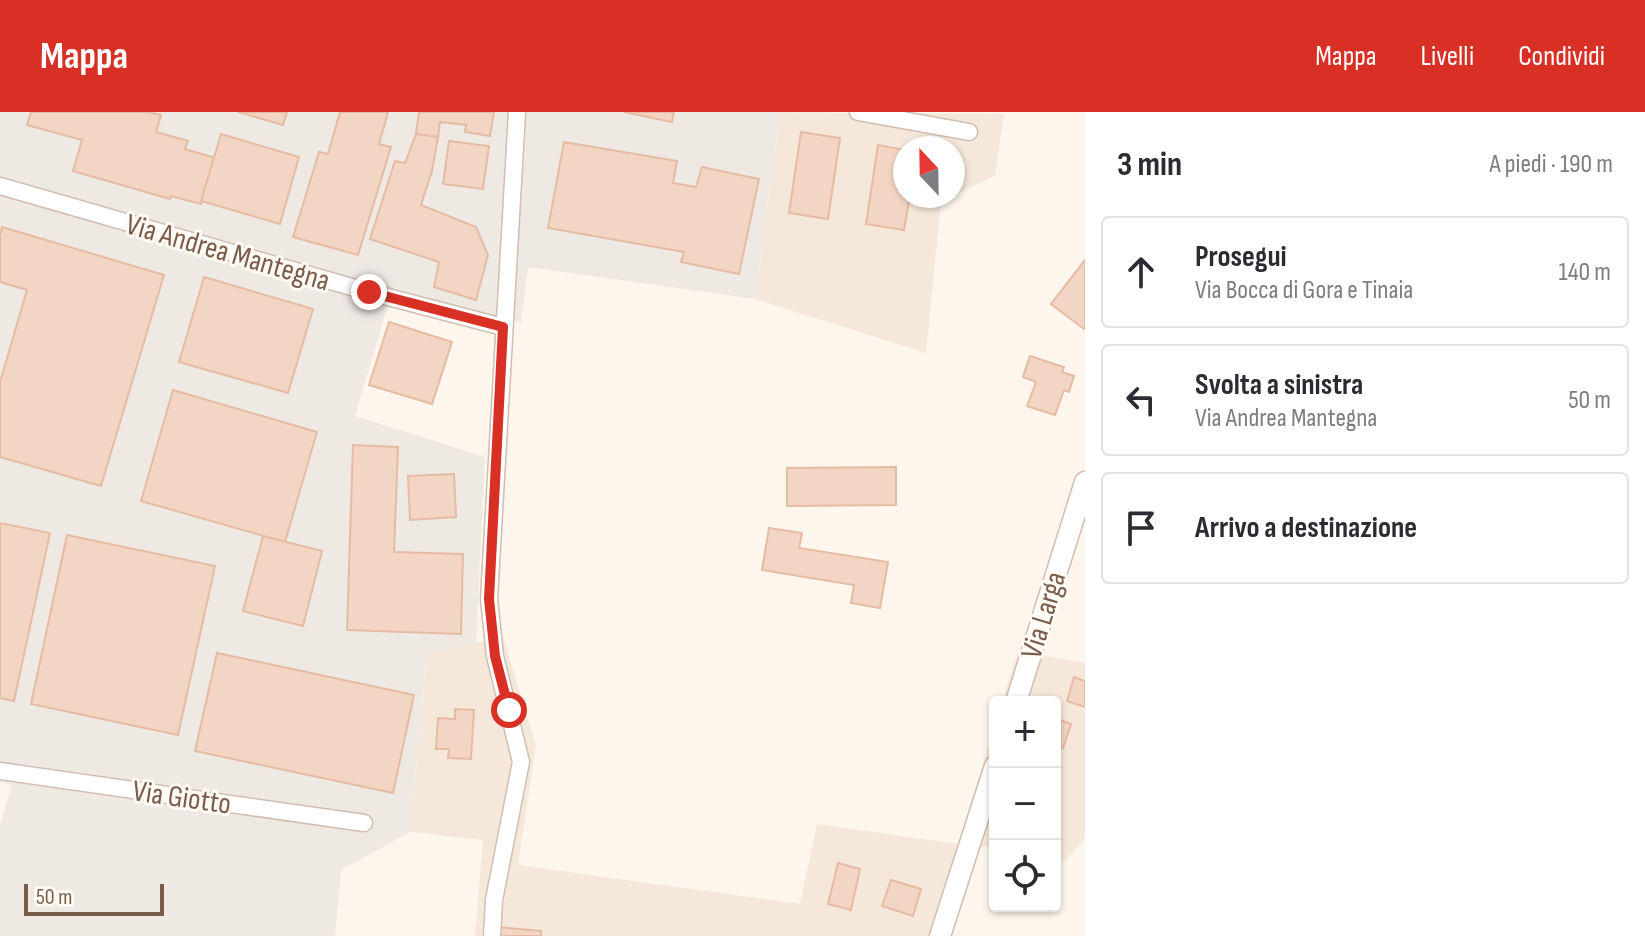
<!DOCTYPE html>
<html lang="it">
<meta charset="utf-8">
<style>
:root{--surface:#fff;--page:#f2f2f3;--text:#2b2b33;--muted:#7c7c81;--line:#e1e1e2;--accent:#d93025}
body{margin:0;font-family:"Sofia Sans Condensed",sans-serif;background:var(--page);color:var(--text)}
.controls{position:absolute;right:24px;bottom:24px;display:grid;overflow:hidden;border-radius:8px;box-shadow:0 2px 6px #0004}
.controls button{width:72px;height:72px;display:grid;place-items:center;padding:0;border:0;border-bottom:2px solid var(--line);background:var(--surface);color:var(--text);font:40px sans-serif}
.compass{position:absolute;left:893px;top:24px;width:72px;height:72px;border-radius:50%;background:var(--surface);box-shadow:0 2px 6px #0004;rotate:338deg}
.scale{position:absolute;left:24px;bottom:20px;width:140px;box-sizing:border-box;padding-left:8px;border:4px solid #7a5c4d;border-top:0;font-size:22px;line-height:28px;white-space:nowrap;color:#7a5c4d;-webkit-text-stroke:6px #fffaf3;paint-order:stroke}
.stop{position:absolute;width:24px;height:24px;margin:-18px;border:6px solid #d93025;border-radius:50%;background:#fff}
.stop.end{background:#d93025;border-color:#fff;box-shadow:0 2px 8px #0008}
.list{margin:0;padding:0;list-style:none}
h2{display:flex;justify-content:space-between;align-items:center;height:104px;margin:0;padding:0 32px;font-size:34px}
h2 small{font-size:26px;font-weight:400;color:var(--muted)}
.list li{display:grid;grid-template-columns:52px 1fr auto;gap:24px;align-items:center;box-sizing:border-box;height:112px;margin:0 16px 16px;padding:0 16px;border:2px solid var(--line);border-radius:8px}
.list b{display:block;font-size:30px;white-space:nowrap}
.list p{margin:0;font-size:26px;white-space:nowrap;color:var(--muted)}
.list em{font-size:26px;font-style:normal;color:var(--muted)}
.icon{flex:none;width:44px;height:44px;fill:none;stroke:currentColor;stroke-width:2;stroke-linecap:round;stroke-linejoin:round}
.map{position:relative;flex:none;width:1085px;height:824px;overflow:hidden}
header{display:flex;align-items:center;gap:48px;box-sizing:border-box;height:112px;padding:0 40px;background:var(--accent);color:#fff}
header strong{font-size:38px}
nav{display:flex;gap:44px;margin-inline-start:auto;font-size:28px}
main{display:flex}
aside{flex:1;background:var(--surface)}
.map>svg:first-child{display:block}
</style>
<header>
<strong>Mappa</strong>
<nav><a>Mappa</a><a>Livelli</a><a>Condividi</a></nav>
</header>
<main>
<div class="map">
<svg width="1085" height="824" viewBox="0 0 1085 824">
<rect width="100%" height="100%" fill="#fdf6ec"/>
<g fill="#f5e8da">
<polygon points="780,0 1004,2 995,64 953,83 953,36 905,36 905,84 952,84 941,89 926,241 755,187"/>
<polygon points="503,525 536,633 518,753 800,792 817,712 958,732 995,614 995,736 979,734 947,824 475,824 483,728 410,720 427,541"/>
<polygon points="1018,539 1085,551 1085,726 1065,749 1055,748 1055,590 1002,590"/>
</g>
<polygon fill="#efe9e4" points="0,0 780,0 755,187 528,155 521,211 393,176 355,304 485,345 476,531 427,541 410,720 341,758 335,824 0,824 0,713 12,673 0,670"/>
<g fill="#f3d5c3" stroke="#e6bba3" stroke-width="2">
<polygon points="31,0 149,0 161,3 156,20 188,29 185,37 215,46 201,92 171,84 170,87 73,59 82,28 27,13"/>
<polygon points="238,0 287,0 283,13"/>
<polygon points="340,0 388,0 379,32 391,35 358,143 293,125 319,40 328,42"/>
<polygon points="419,0 494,0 490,24 465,20 466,13 440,10 438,25 416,22"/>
<polygon points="624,0 674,0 672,10"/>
<polygon points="801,20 840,26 828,107 789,101"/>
<polygon points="221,22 299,45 280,112 201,89"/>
<polygon points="416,22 438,25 432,59 421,93 476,115 488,143 476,188 434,175 439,150 370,127 395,49 405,51"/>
<polygon points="449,29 489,34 483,77 443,72"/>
<polygon points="564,30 677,49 673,71 696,75 702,55 759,67 739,162 681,150 684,140 548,116"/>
<polygon points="878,33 905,38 905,84 910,84 904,118 866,112"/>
<polygon points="2,115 164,163 101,374 0,345 0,270 27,178 0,170 0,123"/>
<polygon points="1085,148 1085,216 1084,217 1051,192"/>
<polygon points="204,165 313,197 288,281 179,250"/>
<polygon points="389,210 452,230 432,292 369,273"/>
<polygon points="1030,244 1064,255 1062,260 1074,264 1069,280 1064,278 1055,303 1027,294 1036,270 1023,265"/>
<polygon points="173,278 317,320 285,430 141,389"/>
<polygon points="353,333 398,335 394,440 463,442 461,522 347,518"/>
<polygon points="896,355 896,393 787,394 787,356"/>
<polygon points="454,362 456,405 410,408 408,364"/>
<polygon points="0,411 50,421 14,589 0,586"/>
<polygon points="769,416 802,421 799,436 888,450 880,496 851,491 854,473 762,458"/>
<polygon points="67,423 215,454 178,623 31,592"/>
<polygon points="263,424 322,439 303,514 243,499"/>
<polygon points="217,541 414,583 393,681 195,639"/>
<polygon points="1074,565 1085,569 1085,595 1067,589"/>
<polygon points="455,597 474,598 471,647 448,646 449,637 436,637 438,606 455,607"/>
<polygon points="1055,606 1071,612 1063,636 1055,633"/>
<polygon points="838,751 860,757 851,798 828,792"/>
<polygon points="891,768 921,777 913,804 882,794"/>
<polygon points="498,815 541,819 541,824 497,824"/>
</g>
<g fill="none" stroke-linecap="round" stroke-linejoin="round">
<g stroke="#d1beb0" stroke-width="19">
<g id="minor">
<polyline points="858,0 969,20"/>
<polyline points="0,74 369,180 503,215"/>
<polyline points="0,659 364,711"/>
<polyline points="492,824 494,788 521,650 495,544 489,487 517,0"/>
</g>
</g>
<g stroke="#d1beb0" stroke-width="23">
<g id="tertiary">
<polyline points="1016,590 1085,370"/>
<polyline points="940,824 995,654"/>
</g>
</g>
<use href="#minor" stroke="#fff" stroke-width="16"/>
<use href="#tertiary" stroke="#fff" stroke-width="20"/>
</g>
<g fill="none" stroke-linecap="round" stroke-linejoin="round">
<polyline stroke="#d93025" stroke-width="10" points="369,180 503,215 489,487 495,544 509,598"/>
</g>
<g text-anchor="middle" stroke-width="6" stroke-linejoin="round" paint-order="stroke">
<g font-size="30" fill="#7a5c4d" stroke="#fffaf3">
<text transform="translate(228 140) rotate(16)" y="10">Via Andrea Mantegna</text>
<text transform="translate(1043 503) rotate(-73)" y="10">Via Larga</text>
<text transform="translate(182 685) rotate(8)" y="10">Via Giotto</text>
</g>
</g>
</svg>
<div class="controls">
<button>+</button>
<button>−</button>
<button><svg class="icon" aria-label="locate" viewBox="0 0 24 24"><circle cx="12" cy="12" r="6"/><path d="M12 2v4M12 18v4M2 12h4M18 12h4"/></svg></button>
</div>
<svg class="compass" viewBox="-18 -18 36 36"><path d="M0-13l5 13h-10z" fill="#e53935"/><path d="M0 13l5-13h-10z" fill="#7c7c81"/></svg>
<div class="scale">50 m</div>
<div class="stop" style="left:509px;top:598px"></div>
<div class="stop end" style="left:369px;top:180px"></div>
</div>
<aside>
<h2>3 min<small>A piedi · 190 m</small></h2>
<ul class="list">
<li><svg class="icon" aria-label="ahead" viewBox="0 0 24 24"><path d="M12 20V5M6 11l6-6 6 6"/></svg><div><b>Prosegui</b><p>Via Bocca di Gora e Tinaia</p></div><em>140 m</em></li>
<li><svg class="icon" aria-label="left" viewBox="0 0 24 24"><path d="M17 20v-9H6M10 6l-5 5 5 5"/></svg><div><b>Svolta a sinistra</b><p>Via Andrea Mantegna</p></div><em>50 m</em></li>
<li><svg class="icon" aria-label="arrive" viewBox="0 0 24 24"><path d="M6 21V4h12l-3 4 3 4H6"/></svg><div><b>Arrivo a destinazione</b></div></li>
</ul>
</aside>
</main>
